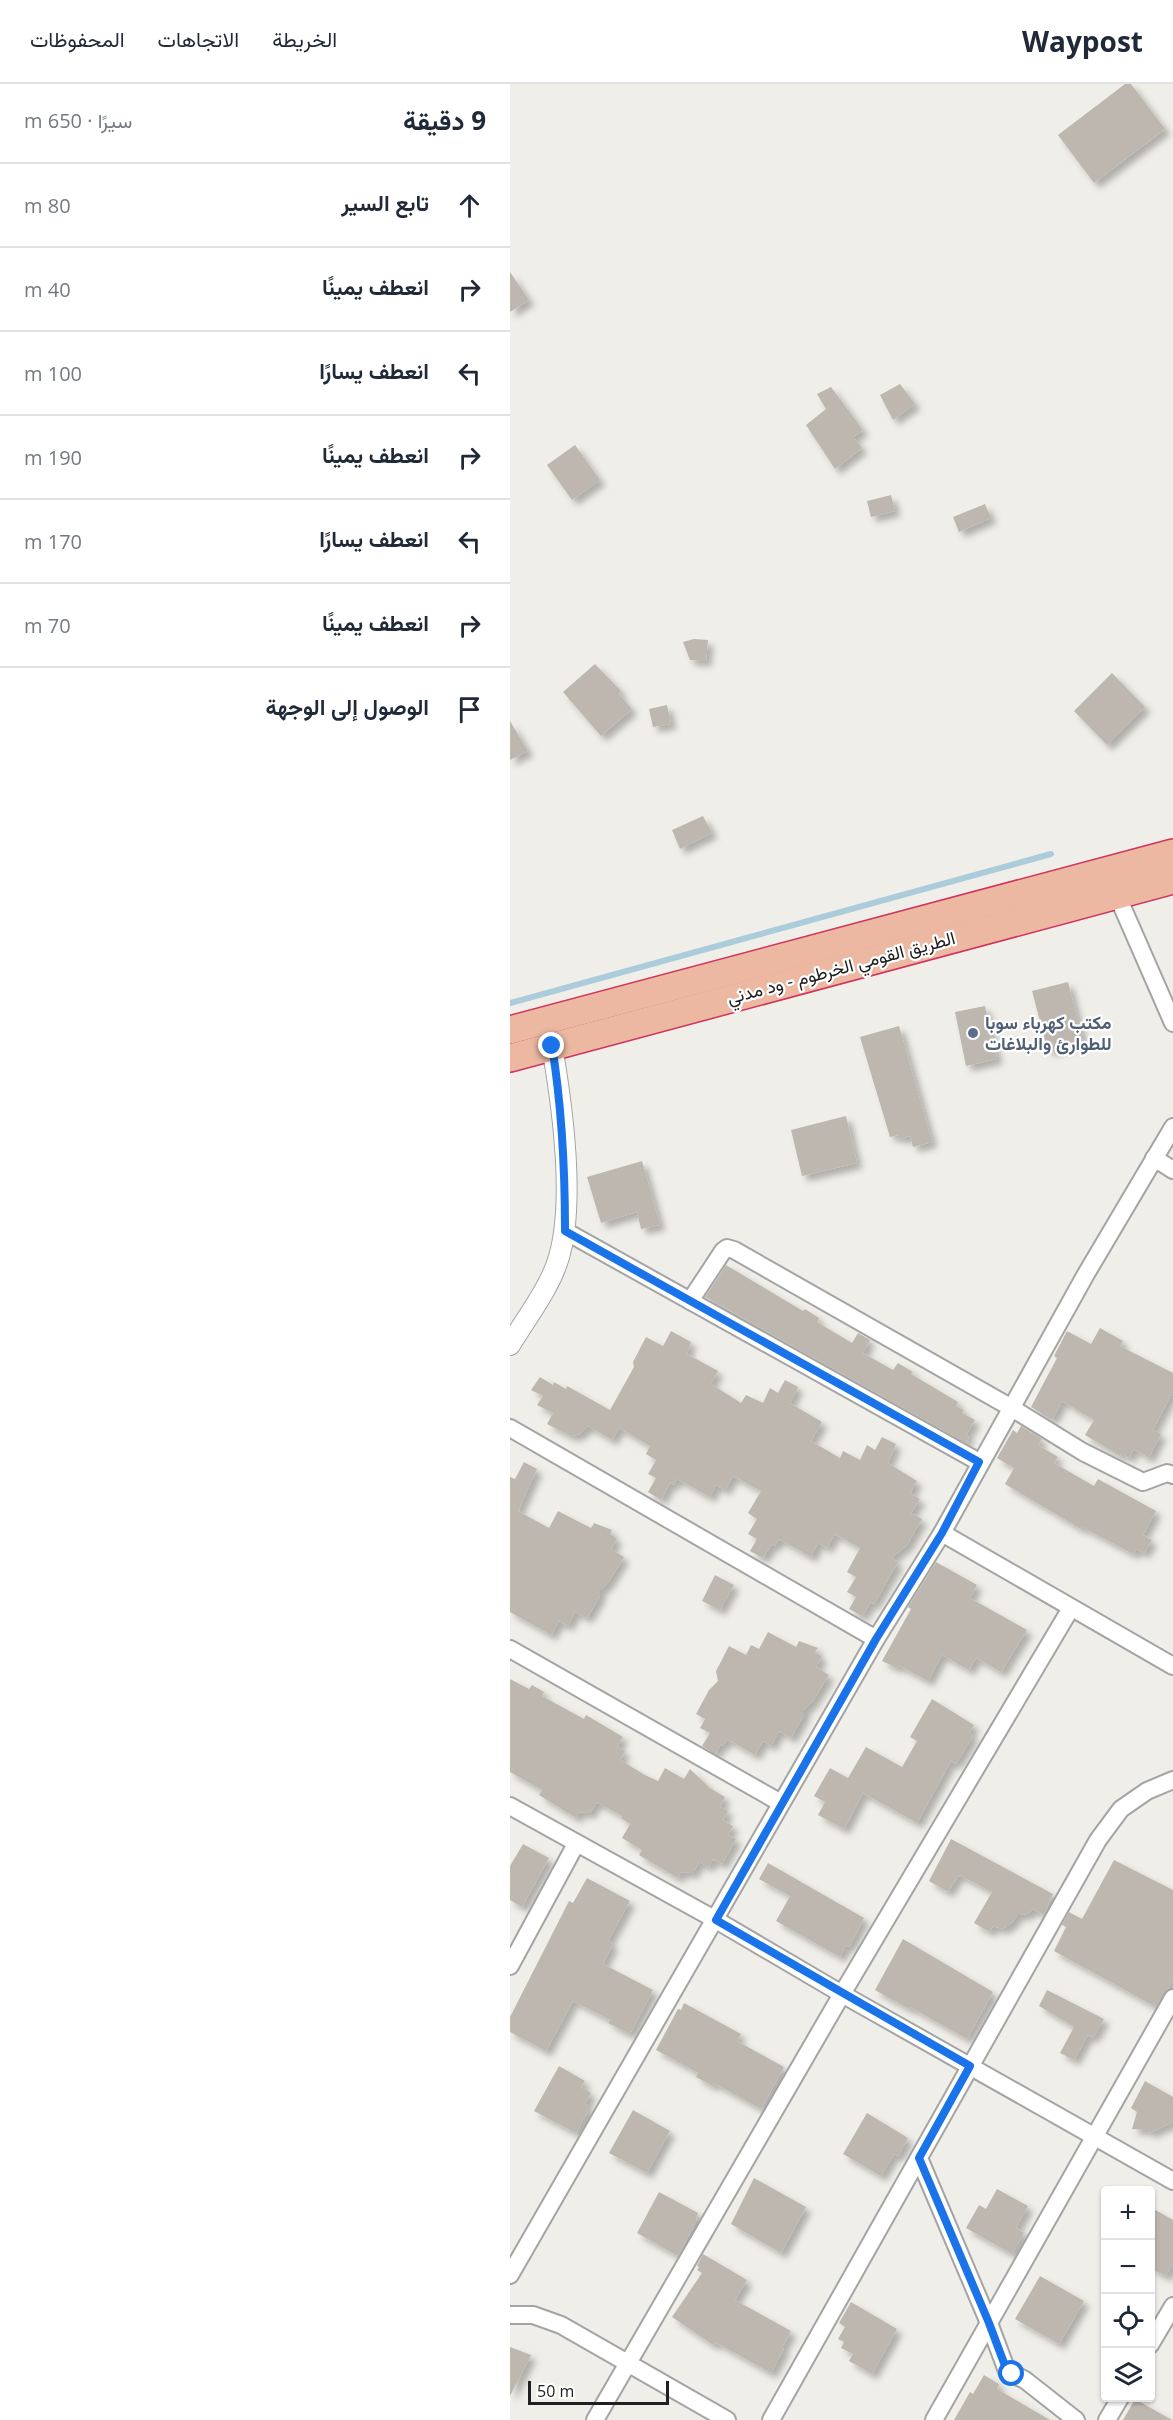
<!DOCTYPE html>
<html lang="ar">
<meta charset="utf-8">
<style>
:root{--surface:#fff;--page:#f6f6f7;--text:#1f2937;--muted:#747a83;--line:#e0e1e3}
body{margin:0;font-family:"Open Sans",Vazirmatn,sans-serif;background:var(--page);color:var(--text);direction:rtl}
.controls{position:absolute;right:18px;bottom:18px;display:grid;overflow:hidden;border-radius:6px;box-shadow:0 2px 4px #0004}
.controls button{width:54px;height:54px;display:grid;place-items:center;padding:0;border:0;border-bottom:2px solid var(--line);background:var(--surface);color:var(--text);font:30px sans-serif}
.scale{position:absolute;left:18px;bottom:15px;width:141px;box-sizing:border-box;padding-left:6px;border:3px solid #202020;border-top:0;font-size:16px;line-height:21px;white-space:nowrap;color:#202020;-webkit-text-stroke:4px #fff;paint-order:stroke}
.stop{position:absolute;width:18px;height:18px;margin:-14px;border:4px solid #1a73e8;border-radius:50%;background:#fff}
.stop.end{background:#1a73e8;border-color:#fff;box-shadow:0 2px 6px #0008}
.list{margin:0;padding:0;list-style:none}
h2{display:flex;justify-content:space-between;align-items:center;height:78px;margin:0;padding:0 24px;font-size:26px}
h2 small{font-size:20px;font-weight:400;color:var(--muted)}
.list li{display:grid;grid-template-columns:39px 1fr auto;gap:18px;align-items:center;box-sizing:border-box;height:84px;padding:0 24px;border-top:2px solid var(--line)}
.list b{display:block;font-size:22px;white-space:nowrap}
.list em{font-size:20px;font-style:normal;color:var(--muted)}
.icon{flex:none;width:33px;height:33px;fill:none;stroke:currentColor;stroke-width:2;stroke-linecap:round;stroke-linejoin:round}
.map{position:relative;flex:none;width:663px;height:2336px;overflow:hidden;direction:ltr}
header{display:flex;align-items:center;gap:36px;box-sizing:border-box;height:84px;padding:0 30px;background:var(--surface);border-bottom:2px solid var(--line)}
header strong{font-size:28px}
nav{display:flex;gap:33px;margin-inline-start:auto;font-size:21px}
main{display:flex}
aside{flex:1;background:var(--surface)}
.map>svg:first-child{display:block}
</style>
<header>
<strong>Waypost</strong>
<nav><a>الخريطة</a><a>الاتجاهات</a><a>المحفوظات</a></nav>
</header>
<main>
<div class="map">
<svg width="663" height="2336" viewBox="0 0 663 2336">
<defs>
<filter id="shadow"><feDropShadow dx="5.5" dy="5.5" stdDeviation="3" flood-color="#0004"/></filter>
</defs>
<rect width="100%" height="100%" fill="#f0eee8"/>
<g fill="none" stroke-linecap="round" stroke-linejoin="round">
<polyline stroke="#abccdb" stroke-width="6" points="0,919 541,770"/>
</g>
<g fill="#bdb7b0" filter="url(#shadow)">
<polygon points="615,0 621,0 655,45 584,99 548,51"/>
<polygon points="0,188 19,216 0,228"/>
<polygon points="390,300 405,320 383,336 370,311"/>
<polygon points="321,303 353,346 343,353 352,364 325,385 296,341 316,325 307,310"/>
<polygon points="65,361 90,396 62,416 37,381"/>
<polygon points="381,411 385,427 361,433 357,417"/>
<polygon points="475,420 481,434 449,448 443,433"/>
<polygon points="184,555 198,556 196,577 180,576 173,558"/>
<polygon points="85,580 111,607 109,610 122,625 91,652 53,608"/>
<polygon points="602,589 635,623 597,661 564,627"/>
<polygon points="157,621 161,640 143,643 139,625"/>
<polygon points="0,637 18,667 0,676"/>
<polygon points="193,732 202,749 170,765 162,746"/>
<polygon points="558,898 573,958 538,967 522,907"/>
<polygon points="475,922 487,975 456,982 445,928"/>
<polygon points="389,942 422,1058 403,1063 400,1052 389,1055 388,1051 380,1053 350,953"/>
<polygon points="336,1032 347,1079 292,1092 281,1046"/>
<polygon points="132,1077 150,1141 131,1145 127,1128 91,1139 77,1093"/>
<polygon points="216,1181 293,1227 295,1225 309,1234 307,1238 342,1259 348,1249 360,1256 353,1269 383,1286 388,1279 403,1288 401,1290 448,1318 446,1322 454,1326 452,1329 465,1336 456,1351 459,1353 456,1359 195,1213"/>
<polygon points="590,1244 613,1257 610,1262 663,1289 663,1307 643,1346 651,1350 639,1374 624,1365 619,1374 611,1369 610,1372 575,1351 584,1336 552,1317 542,1336 521,1323 547,1274 544,1272 557,1247 581,1260"/>
<polygon points="161,1247 181,1258 177,1270 208,1287 201,1300 231,1319 236,1311 253,1319 260,1304 268,1309 275,1296 288,1303 280,1319 312,1338 301,1357 330,1374 333,1367 350,1376 357,1361 365,1366 372,1353 386,1360 378,1379 407,1397 400,1409 410,1415 401,1429 412,1435 397,1461 381,1474 388,1478 364,1520 361,1518 352,1532 339,1525 346,1513 337,1508 346,1493 337,1488 350,1464 325,1450 317,1464 308,1459 301,1473 269,1455 265,1462 262,1460 253,1474 240,1467 247,1455 238,1450 247,1435 238,1429 251,1407 223,1392 215,1406 206,1401 200,1413 167,1395 164,1401 160,1399 151,1416 138,1408 146,1394 138,1390 146,1376 136,1370 140,1362 109,1344 102,1356 78,1342 70,1350 61,1352 37,1340 43,1329 27,1321 33,1312 21,1306 30,1293 43,1301 44,1298 56,1305 57,1302 100,1326 124,1283 123,1278 136,1253 153,1262"/>
<polygon points="511,1342 532,1355 528,1361 548,1373 544,1379 584,1402 588,1395 646,1427 633,1451 642,1456 634,1469 626,1465 623,1470 572,1443 571,1445 495,1400 504,1384 487,1374 503,1346 507,1349"/>
<polygon points="14,1378 27,1385 8,1427 39,1444 48,1427 81,1444 84,1439 102,1446 100,1450 107,1455 101,1465 114,1473 98,1499 90,1506 90,1512 77,1534 65,1528 58,1542 49,1537 41,1551 0,1528 0,1393 5,1395"/>
<polygon points="426,1478 467,1501 460,1514 517,1546 491,1588 466,1574 459,1586 432,1571 418,1597 388,1581 387,1584 372,1577 401,1525 398,1523"/>
<polygon points="205,1491 224,1501 210,1526 192,1517"/>
<polygon points="258,1548 286,1563 289,1557 308,1564 305,1568 312,1573 306,1583 319,1591 303,1617 294,1626 294,1631 281,1654 269,1647 261,1662 253,1657 245,1671 217,1655 213,1662 211,1660 205,1670 192,1662 200,1649 190,1644 195,1635 186,1630 199,1606 208,1597 206,1587 219,1562 236,1571 241,1561 249,1565"/>
<polygon points="0,1595 19,1605 22,1601 34,1608 32,1612 74,1635 76,1631 113,1653 107,1663 115,1667 110,1676 135,1691 148,1697 155,1684 174,1695 180,1685 200,1704 215,1713 210,1723 218,1727 213,1736 223,1742 218,1751 226,1755 212,1780 203,1775 199,1783 189,1778 183,1789 171,1788 168,1794 129,1771 132,1766 112,1754 120,1740 111,1734 112,1732 87,1718 80,1729 69,1728 66,1734 29,1711 32,1706 0,1688"/>
<polygon points="422,1615 464,1641 459,1649 463,1652 446,1680 441,1677 407,1739 353,1709 334,1745 308,1731 315,1718 304,1712 320,1684 338,1694 356,1663 392,1683 407,1657 400,1653"/>
<polygon points="441,1755 543,1810 534,1831 523,1825 517,1830 507,1831 502,1839 492,1845 483,1842 480,1848 464,1839 482,1808 449,1791 438,1808 419,1797"/>
<polygon points="13,1760 39,1774 12,1823 0,1816 0,1782"/>
<polygon points="604,1776 663,1806 663,1897 646,1923 544,1867 556,1843 552,1841 559,1828 572,1835"/>
<polygon points="258,1779 354,1834 339,1863 336,1861 330,1873 266,1837 280,1812 249,1795"/>
<polygon points="77,1794 120,1817 98,1857 103,1860 93,1880 143,1906 120,1950 98,1939 100,1936 63,1917 36,1967 0,1948 0,1933 59,1817 63,1819"/>
<polygon points="393,1855 483,1908 457,1955 400,1923 399,1925 365,1906"/>
<polygon points="537,1906 594,1935 583,1954 578,1951 564,1976 550,1969 564,1943 529,1922"/>
<polygon points="174,1919 231,1950 227,1957 274,1983 251,2025 204,1999 203,2002 186,1993 188,1989 146,1966 168,1925 171,1926"/>
<polygon points="49,1982 75,1997 71,2003 81,2009 75,2020 78,2022 76,2026 78,2027 66,2049 24,2027"/>
<polygon points="635,1997 663,2013 663,2038 640,2049 638,2046 622,2045 627,2028 621,2024"/>
<polygon points="123,2026 160,2047 137,2089 99,2069"/>
<polygon points="357,2029 398,2054 388,2072 384,2070 371,2092 333,2070"/>
<polygon points="244,2094 296,2123 271,2169 221,2140"/>
<polygon points="487,2105 518,2122 506,2144 514,2149 502,2170 456,2144 469,2121 476,2125"/>
<polygon points="149,2108 188,2129 186,2134 187,2135 168,2172 127,2149"/>
<polygon points="640,2123 663,2136 663,2179 656,2192 640,2184"/>
<polygon points="193,2170 237,2196 225,2216 281,2247 272,2264 274,2265 261,2289 205,2258 203,2261 162,2233 192,2189 187,2186 189,2183 187,2182"/>
<polygon points="530,2192 574,2217 549,2260 505,2235"/>
<polygon points="341,2218 387,2245 362,2290 339,2277 343,2270 331,2264 334,2258 328,2255 335,2243 329,2239"/>
<polygon points="0,2263 21,2271 0,2312"/>
<polygon points="474,2291 489,2300 487,2305 540,2336 444,2336 460,2308 463,2310"/>
<polygon points="625,2315 662,2336 613,2336"/>
</g>
<g fill="none" stroke-linecap="round" stroke-linejoin="round">
<g stroke="#a4a4a4" stroke-width="20">
<g id="minor">
<polyline points="607,811 663,939"/>
<polyline points="644,1074 663,1086"/>
<polyline points="55,1147 469,1378"/>
<polyline points="180,1217 213,1167 217,1164 224,1166 500,1323 573,1368 633,1398 657,1389 663,1391"/>
<polyline points="0,1344 366,1555"/>
<polyline points="432,1449 663,1582"/>
<polyline points="0,1565 271,1719"/>
<polyline points="0,1722 206,1836 332,1910 663,2097"/>
<polyline points="0,1882 66,1760"/>
<polyline points="409,2074 479,2239 497,2287 515,2296 566,2336"/>
<polyline points="0,2191 366,1555 432,1449 576,1190 663,1043"/>
<polyline points="0,2231 23,2231 51,2241 217,2336"/>
<polyline points="640,2261 663,2222"/>
<polyline points="85,2336 332,1910 561,1524"/>
<polyline points="261,2336 588,1756 611,1725 637,1707 663,1696"/>
<polyline points="424,2336 663,1914"/>
<polyline points="597,2336 610,2314"/>
</g>
</g>
<g stroke="#a4a4a4" stroke-width="22">
<path id="tertiary" d="M0 1261C17 1233 40 1204 49 1173 65 1117 52 1020 42 962"/>
</g>
<g stroke="#d0335d" stroke-width="30">
<g id="trunk">
<polyline points="0,946 663,769"/>
<polyline points="0,974 663,796"/>
</g>
</g>
<use href="#minor" stroke="#fff" stroke-width="16"/>
<use href="#tertiary" stroke="#fff" stroke-width="20"/>
<use href="#trunk" stroke="#ecb8a2" stroke-width="27"/>
</g>
<g fill="none" stroke-linecap="round" stroke-linejoin="round">
<path stroke="#1a73e8" stroke-width="8" d="M42 962C52 1024 55 1084 55 1147L469 1378 432 1449 366 1555 206 1836 460 1982 409 2074 479 2239 497 2287 502 2290"/>
</g>
<circle fill="#5c6f8a" stroke="#fff" stroke-width="2" cx="463" cy="949" r="6"/>
<g text-anchor="middle" stroke-width="4.5" stroke-linejoin="round" paint-order="stroke">
<g font-size="18" fill="#202020" stroke="#fff">
<text transform="translate(331 884) rotate(-15)" y="6">الطريق القومي الخرطوم - ود مدني</text>
</g>
<g font-size="18" font-weight="bold" fill="#4e5e75" stroke="#fff" text-anchor="start">
<text x="475" y="945">مكتب كهرباء سوبا<tspan x="475" dy="21">للطوارئ والبلاغات</tspan></text>
</g>
</g>
</svg>
<div class="controls">
<button>+</button>
<button>−</button>
<button><svg class="icon" aria-label="locate" viewBox="0 0 24 24"><circle cx="12" cy="12" r="6"/><path d="M12 2v4M12 18v4M2 12h4M18 12h4"/></svg></button>
<button><svg class="icon" aria-label="layers" viewBox="0 0 24 24"><path d="M12 4l9 5-9 5-9-5zM3 14l9 5 9-5"/></svg></button>
</div>
<div class="scale">50 m</div>
<div class="stop" style="left:502px;top:2290px"></div>
<div class="stop end" style="left:42px;top:962px"></div>
</div>
<aside>
<h2>9 دقيقة<small>سيرًا · 650 m</small></h2>
<ul class="list">
<li><svg class="icon" aria-label="ahead" viewBox="0 0 24 24"><path d="M12 20V5M6 11l6-6 6 6"/></svg><div><b>تابع السير</b></div><em>80 m</em></li>
<li><svg class="icon" aria-label="right" viewBox="0 0 24 24"><path d="M7 20v-9h11M14 6l5 5-5 5"/></svg><div><b>انعطف يمينًا</b></div><em>40 m</em></li>
<li><svg class="icon" aria-label="left" viewBox="0 0 24 24"><path d="M17 20v-9H6M10 6l-5 5 5 5"/></svg><div><b>انعطف يسارًا</b></div><em>100 m</em></li>
<li><svg class="icon" aria-label="right" viewBox="0 0 24 24"><path d="M7 20v-9h11M14 6l5 5-5 5"/></svg><div><b>انعطف يمينًا</b></div><em>190 m</em></li>
<li><svg class="icon" aria-label="left" viewBox="0 0 24 24"><path d="M17 20v-9H6M10 6l-5 5 5 5"/></svg><div><b>انعطف يسارًا</b></div><em>170 m</em></li>
<li><svg class="icon" aria-label="right" viewBox="0 0 24 24"><path d="M7 20v-9h11M14 6l5 5-5 5"/></svg><div><b>انعطف يمينًا</b></div><em>70 m</em></li>
<li><svg class="icon" aria-label="arrive" viewBox="0 0 24 24"><path d="M6 21V4h12l-3 4 3 4H6"/></svg><div><b>الوصول إلى الوجهة</b></div></li>
</ul>
</aside>
</main>
